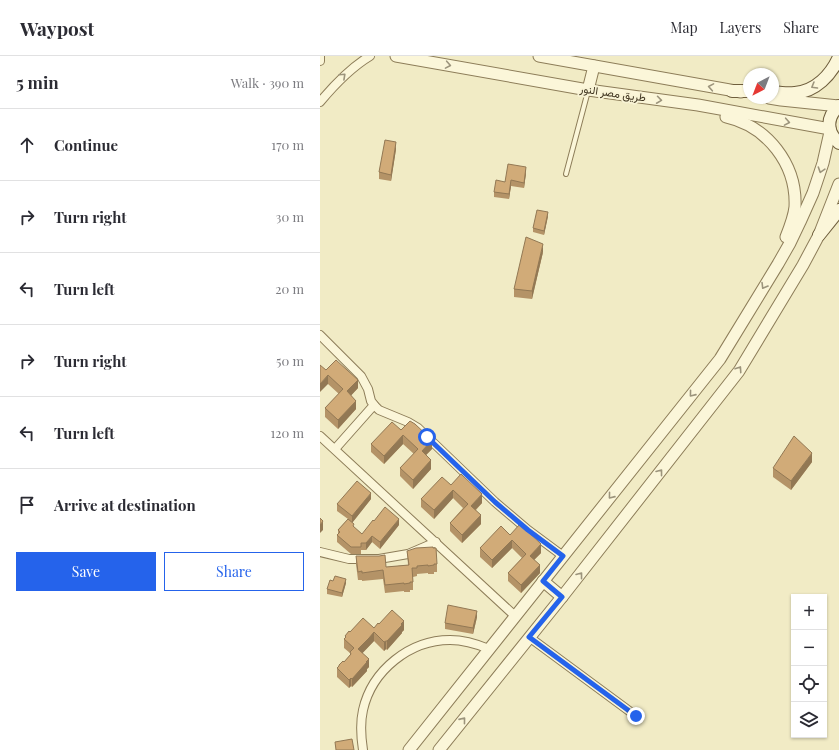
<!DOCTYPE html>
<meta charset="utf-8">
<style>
:root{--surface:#fff;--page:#f2f2f3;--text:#2b2b33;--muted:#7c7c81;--line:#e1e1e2;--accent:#2563eb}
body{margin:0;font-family:"Playfair Display",Vazirmatn,serif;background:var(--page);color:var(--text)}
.controls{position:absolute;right:12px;bottom:12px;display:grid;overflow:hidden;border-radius:0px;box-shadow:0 1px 3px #0004}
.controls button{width:36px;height:36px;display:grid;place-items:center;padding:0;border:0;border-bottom:1px solid var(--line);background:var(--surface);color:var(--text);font:20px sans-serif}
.compass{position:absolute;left:423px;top:12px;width:36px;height:36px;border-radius:50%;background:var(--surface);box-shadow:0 1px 3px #0004;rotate:222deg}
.stop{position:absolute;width:12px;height:12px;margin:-9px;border:3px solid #2563eb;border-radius:50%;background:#fff}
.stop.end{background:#2563eb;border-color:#fff;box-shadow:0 1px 4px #0008}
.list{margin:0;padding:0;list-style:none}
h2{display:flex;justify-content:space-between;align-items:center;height:52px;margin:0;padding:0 16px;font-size:17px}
h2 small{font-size:13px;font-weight:400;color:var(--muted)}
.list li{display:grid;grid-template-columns:26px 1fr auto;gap:12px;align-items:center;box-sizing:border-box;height:72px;padding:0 16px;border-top:1px solid var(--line)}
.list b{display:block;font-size:15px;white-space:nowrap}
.list em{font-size:13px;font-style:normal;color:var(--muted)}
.actions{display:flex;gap:8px;padding:12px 16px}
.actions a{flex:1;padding:9px 0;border:1px solid var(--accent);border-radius:0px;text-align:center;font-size:14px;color:var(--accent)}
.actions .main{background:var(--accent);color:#fff}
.icon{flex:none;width:22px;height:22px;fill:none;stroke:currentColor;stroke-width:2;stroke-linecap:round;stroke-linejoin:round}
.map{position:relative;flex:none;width:519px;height:694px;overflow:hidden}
header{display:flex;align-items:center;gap:24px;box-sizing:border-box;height:56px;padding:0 20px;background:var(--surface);border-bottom:1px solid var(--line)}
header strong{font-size:19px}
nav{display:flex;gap:22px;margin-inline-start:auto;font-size:14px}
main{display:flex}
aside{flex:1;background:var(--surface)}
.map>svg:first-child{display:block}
</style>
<header>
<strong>Waypost</strong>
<nav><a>Map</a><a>Layers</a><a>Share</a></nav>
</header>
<main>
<aside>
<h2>5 min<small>Walk · 390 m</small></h2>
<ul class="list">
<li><svg class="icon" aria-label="ahead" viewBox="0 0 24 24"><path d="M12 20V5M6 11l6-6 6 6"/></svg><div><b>Continue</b></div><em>170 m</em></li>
<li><svg class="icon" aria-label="right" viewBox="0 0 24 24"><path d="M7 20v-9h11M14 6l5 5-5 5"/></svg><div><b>Turn right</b></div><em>30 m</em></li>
<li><svg class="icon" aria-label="left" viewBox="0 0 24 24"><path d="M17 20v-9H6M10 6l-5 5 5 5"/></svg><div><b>Turn left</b></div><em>20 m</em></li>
<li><svg class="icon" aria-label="right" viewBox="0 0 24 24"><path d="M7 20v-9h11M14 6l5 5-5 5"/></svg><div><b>Turn right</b></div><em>50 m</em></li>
<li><svg class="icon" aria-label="left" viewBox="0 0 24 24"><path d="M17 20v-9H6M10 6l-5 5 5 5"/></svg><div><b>Turn left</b></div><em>120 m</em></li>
<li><svg class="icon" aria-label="arrive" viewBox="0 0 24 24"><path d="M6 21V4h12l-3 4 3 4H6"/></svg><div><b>Arrive at destination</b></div></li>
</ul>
<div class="actions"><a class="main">Save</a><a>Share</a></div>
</aside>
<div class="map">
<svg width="519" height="694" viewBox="0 0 519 694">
<rect width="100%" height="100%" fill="#f1ebc5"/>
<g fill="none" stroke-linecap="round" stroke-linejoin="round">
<g stroke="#8d7d59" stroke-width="6">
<polyline id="service" points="246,118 268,35"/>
</g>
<g stroke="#8d7d59" stroke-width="10">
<g id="minor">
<polyline points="0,5 0,0"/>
<path d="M0 46C15 28 30 12 50 0"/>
<polyline points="0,279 41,320 48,333 51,345 54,349 59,354 88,366 98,372 175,446 208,474 243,500"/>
<polyline points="0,380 195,560"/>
<polyline points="15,393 54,349"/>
<polyline points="0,496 29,503 59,503 88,498 116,486"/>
<polyline points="209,581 316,660"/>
<path d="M43 694C41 681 40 667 43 654 52 614 90 584 130 584 144 584 157 588 169 593"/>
</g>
</g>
<g stroke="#8d7d59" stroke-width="13">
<g id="tertiary">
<polyline points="76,0 268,34 378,49 510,73"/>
<polyline points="219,0 421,36"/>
<polyline points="268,34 274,10"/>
<polyline points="449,42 461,44 519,50"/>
<path d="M406 61C447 70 477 108 475 151 474 161 470 171 466 181"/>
<polyline points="223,525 242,541"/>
<polyline points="89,694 400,303 458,208 470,187 480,166 493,137 503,107 510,76"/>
<polyline points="119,694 242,541 419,315 483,209 499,179 519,128"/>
</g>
</g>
<g stroke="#6f5e3d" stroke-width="14">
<g id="secondary">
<polyline points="412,35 429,35"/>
<path d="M453 36C460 37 468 38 475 37 496 35 511 19 519 1"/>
<path d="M519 50C506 61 506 76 519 87"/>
<polyline points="499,179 519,154"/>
</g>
</g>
<use href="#service" stroke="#fbf6d9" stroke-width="4"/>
<use href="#minor" stroke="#fbf6d9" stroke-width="8"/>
<use href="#tertiary" stroke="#fbf6d9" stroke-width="11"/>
<use href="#secondary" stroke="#fbf6d9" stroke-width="12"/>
</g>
<g fill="#b49367">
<polygon points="76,93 71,125 59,123 59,116"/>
<polygon points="206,117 204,132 191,130 189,143 174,141 174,136 185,126"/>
<polygon points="228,160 224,179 213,176 213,172"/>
<polygon points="223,196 212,243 194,241 194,233"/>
<polygon points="6,314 38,332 31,339 36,353 18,373 5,361 5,352 19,338 8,328"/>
<polygon points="81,374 112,393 106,399 111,413 93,433 80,420 80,412 94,398 83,388 64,408 51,396 51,388"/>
<polygon points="492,406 471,434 453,421 453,412"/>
<polygon points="131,429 162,447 156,454 161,468 142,487 130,475 130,467 143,452 133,442 114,463 101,451 101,443"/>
<polygon points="51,443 32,467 34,472 42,478 79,469 60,493 52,486 46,494 41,494 41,498 31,498 17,486 17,479 18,478 18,474 28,463 17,455 17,448"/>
<polygon points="190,479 221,497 214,504 220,517 201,537 188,525 188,517 202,502 192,492 172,512 160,501 160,492"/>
<polygon points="87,495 117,508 117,516 114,516 114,518 108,518 108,517 97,518 97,520 93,521 93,534 90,534 90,536 84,536 84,535 65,537 63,523 42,525 42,524 38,524 36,508 36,500 66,511 88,509"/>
<polygon points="13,525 26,527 22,541 7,538 7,533"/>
<polygon points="157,561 153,578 125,573 125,567"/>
<polygon points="59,568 84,574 82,576 82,577 67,594 66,593 64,595 54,585 42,597 49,611 47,613 47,615 32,631 31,630 29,632 17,621 17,612 19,611 19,609 24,606 30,599 30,597 24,592 24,583 25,582 25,580 30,576 54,572"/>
</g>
<g fill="#927854">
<polygon points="76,86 76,93 71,125 71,119"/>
<polygon points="206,111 206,117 204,132 204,127"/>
<polygon points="191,124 191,130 189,143 189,138"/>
<polygon points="228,156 228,160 224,179 224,175"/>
<polygon points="223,188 223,196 212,243 212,235"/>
<polygon points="8,319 8,328 0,336 0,328"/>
<polygon points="38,324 38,332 27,344 27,335"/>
<polygon points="36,345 36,353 18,373 18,364"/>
<polygon points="83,379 83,388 64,408 64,400"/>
<polygon points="112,384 112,393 102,403 102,395"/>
<polygon points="492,397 492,406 471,434 471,425"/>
<polygon points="111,404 111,413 93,433 93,424"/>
<polygon points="133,434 133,442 114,463 114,454"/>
<polygon points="51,437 51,443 32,467 32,460"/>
<polygon points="162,438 162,447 151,458 151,450"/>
<polygon points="161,459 161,468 142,487 142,479"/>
<polygon points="79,463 79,469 60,493 60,486"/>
<polygon points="3,465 3,474 0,477 0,469"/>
<polygon points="52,480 52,486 46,494 46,487"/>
<polygon points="192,484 192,492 172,512 172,504"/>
<polygon points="221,488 221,497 210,508 210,500"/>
<polygon points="220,509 220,517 201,537 201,529"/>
<polygon points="26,523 26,527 22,541 22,537"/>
<polygon points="157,555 157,561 153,578 153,572"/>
<polygon points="84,565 84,574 82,576 82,577 67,594 67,585"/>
<polygon points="54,576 54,585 38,602 38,593"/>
<polygon points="66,585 66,593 64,595 64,586"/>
<polygon points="49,603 49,611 47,613 47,615 32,631 32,623"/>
<polygon points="31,622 31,630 29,632 29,624"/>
</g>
<g fill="#d1ab78" stroke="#927854">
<polygon points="65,84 76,86 71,119 59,116"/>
<polygon points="188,108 206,111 204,127 191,124 189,138 174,136 176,124 185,126"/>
<polygon points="217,154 228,156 224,175 213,172"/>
<polygon points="206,181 223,188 212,235 194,233"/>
<polygon points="16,304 38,324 27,335 36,345 18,364 5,352 23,333 8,319 0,328 0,309 6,314"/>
<polygon points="90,365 95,368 112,384 102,395 111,404 93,424 80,412 98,393 83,379 64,400 51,388 72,366 81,374"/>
<polygon points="474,380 492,397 471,425 453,412"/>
<polygon points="141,418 162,438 151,450 161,459 142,479 130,467 148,448 133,434 114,454 101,443 122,421 131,429"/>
<polygon points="37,425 51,437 32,460 17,448"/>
<polygon points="65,451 79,463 60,486 52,480 46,487 41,487 41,491 31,491 17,479 20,476 18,474 28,463 34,468 33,470 42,478 53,464 54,465"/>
<polygon points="0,462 3,465 0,469"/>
<polygon points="200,468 221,488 210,500 220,509 201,529 188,517 206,498 192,484 172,504 160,492 181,470 190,479"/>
<polygon points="113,491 113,492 116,492 117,508 114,508 114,509 108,510 108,509 97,510 97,512 92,512 93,526 90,526 90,527 84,528 84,527 65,529 63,514 42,517 42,515 38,516 36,500 59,500 65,499 66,511 89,509 87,495 96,492"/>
<polygon points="15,520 26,523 22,537 7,533 10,524 13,525"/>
<polygon points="128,549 157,555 153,572 125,567"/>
<polygon points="72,554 84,565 81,568 82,569 67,585 66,585 64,586 54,576 49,582 38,593 49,603 46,606 47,606 32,623 31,622 29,624 17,612 19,610 19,609 23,605 24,606 31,598 30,596 34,592 24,583 26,581 25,580 29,575 30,576 43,562 54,572 58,567 59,568"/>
<polygon points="32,683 34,694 16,694 15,686"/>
</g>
<defs><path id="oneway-chevron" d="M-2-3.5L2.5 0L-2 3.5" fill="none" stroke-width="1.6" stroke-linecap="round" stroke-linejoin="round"/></defs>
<g stroke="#9c947c">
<use href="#oneway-chevron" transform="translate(128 9) rotate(10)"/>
<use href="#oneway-chevron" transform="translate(23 20) rotate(-43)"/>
<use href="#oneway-chevron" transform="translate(494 30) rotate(150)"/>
<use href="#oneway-chevron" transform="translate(391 31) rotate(-170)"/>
<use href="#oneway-chevron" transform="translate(339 44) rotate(8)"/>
<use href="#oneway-chevron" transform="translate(467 66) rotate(10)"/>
<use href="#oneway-chevron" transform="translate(501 114) rotate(108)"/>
<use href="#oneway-chevron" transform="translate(444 230) rotate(121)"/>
<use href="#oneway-chevron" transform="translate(419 313) rotate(-56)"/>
<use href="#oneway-chevron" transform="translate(372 338) rotate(129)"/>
<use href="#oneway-chevron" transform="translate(340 416) rotate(-52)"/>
<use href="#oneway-chevron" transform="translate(291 440) rotate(129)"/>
<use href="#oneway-chevron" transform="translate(260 519) rotate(-52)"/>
<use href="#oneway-chevron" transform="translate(143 664) rotate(-51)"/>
</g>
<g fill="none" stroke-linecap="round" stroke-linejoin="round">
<polyline stroke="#2563eb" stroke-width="5" points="107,381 175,446 208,474 243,500 223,525 242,541 209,581 316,660"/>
</g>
<g text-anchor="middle" stroke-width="3.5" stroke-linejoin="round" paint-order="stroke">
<g font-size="11" fill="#3d321e" stroke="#f8f3d5">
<text transform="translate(293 37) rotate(8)" y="4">طريق مصر النور</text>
</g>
</g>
</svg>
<div class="controls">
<button>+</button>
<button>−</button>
<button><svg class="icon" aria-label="locate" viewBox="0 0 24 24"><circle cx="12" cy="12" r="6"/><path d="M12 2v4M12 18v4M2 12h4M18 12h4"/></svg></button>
<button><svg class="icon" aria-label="layers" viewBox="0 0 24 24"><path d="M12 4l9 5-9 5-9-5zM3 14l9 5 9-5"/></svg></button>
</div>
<svg class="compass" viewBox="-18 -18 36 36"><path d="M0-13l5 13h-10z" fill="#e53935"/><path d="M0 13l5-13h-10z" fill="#7c7c81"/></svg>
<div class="stop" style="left:107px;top:381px"></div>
<div class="stop end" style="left:316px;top:660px"></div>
</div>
</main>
